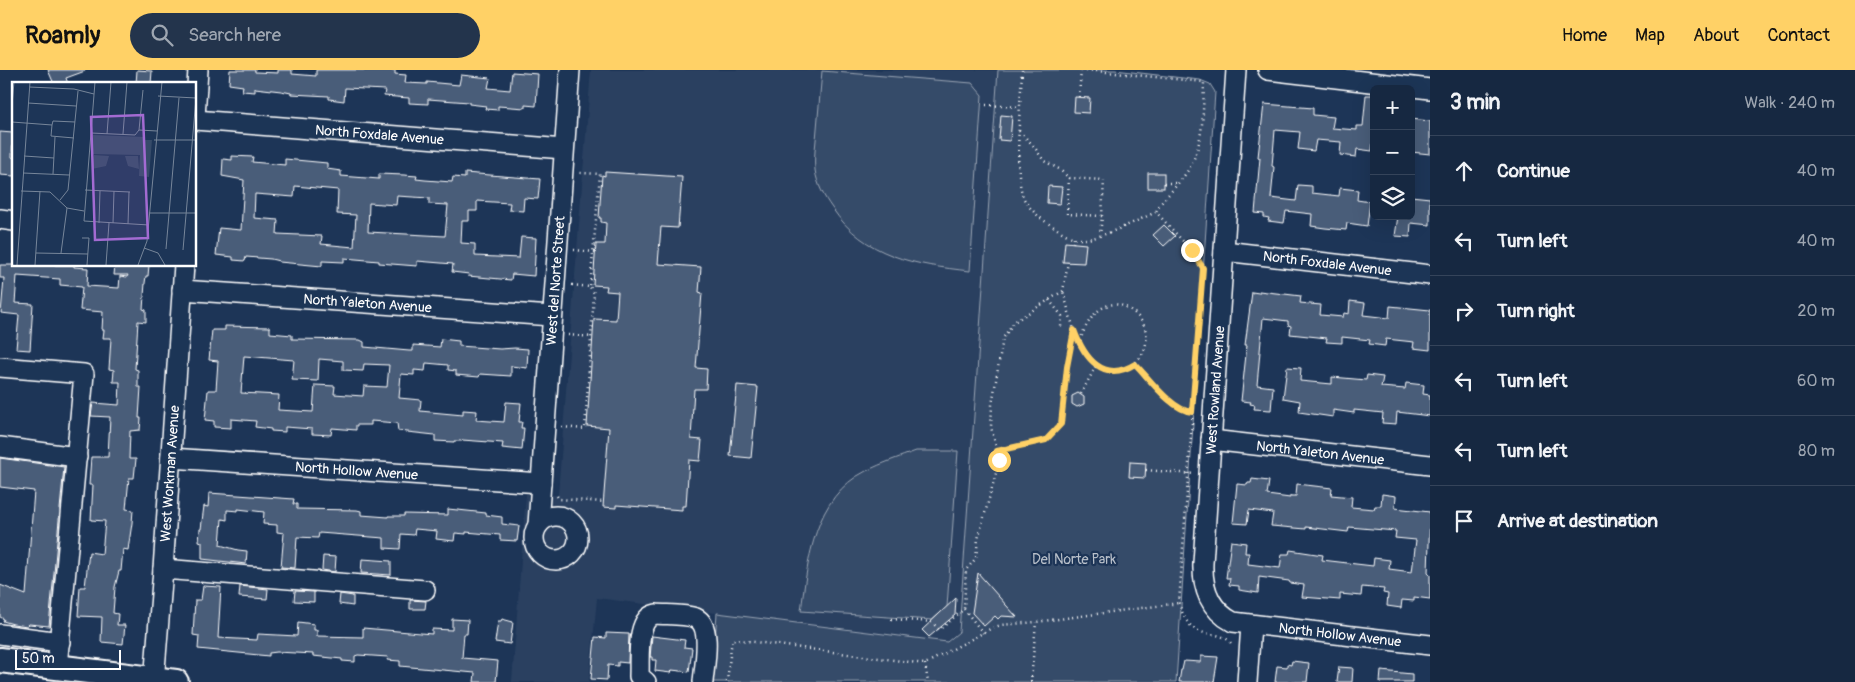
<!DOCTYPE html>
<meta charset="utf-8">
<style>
:root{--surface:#162841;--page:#23344c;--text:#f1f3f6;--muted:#9ea6b1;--line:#35445a;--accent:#ffd166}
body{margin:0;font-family:Pangolin,sans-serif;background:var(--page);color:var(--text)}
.controls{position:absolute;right:15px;top:15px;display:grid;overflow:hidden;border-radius:8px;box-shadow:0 5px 20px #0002}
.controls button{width:45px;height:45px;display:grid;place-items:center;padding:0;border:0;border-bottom:1px solid var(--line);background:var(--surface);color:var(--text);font:25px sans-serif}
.scale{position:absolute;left:15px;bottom:12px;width:106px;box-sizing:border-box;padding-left:5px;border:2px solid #fff;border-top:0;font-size:14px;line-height:18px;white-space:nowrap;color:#fff;-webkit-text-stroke:4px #1d3557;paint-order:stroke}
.stop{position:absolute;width:15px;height:15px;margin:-11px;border:4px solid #ffd166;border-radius:50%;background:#fff}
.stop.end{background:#ffd166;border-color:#fff;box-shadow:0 1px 5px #0008}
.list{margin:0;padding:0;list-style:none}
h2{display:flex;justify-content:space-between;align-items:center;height:65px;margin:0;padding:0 20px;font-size:21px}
h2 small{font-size:16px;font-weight:400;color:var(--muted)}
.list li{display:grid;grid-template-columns:32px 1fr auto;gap:15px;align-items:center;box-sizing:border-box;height:70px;padding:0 20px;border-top:1px solid var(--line)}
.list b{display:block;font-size:19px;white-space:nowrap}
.list em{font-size:16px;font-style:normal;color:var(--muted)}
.icon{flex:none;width:28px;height:28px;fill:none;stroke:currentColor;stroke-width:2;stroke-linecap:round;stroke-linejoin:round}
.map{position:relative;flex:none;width:1430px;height:612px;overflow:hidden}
header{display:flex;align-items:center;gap:30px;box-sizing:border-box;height:70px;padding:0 25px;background:var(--accent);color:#111}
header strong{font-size:24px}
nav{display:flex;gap:28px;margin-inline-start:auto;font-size:18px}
.search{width:350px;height:45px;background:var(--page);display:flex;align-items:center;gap:12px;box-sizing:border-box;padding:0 18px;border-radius:28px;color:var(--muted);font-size:19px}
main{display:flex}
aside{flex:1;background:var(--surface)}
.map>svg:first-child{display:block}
</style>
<header>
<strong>Roamly</strong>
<div class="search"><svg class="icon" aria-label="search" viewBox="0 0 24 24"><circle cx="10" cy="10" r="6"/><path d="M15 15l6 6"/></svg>Search here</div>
<nav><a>Home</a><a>Map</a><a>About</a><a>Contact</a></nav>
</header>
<main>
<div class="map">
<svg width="1430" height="612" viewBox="0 0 1430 612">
<rect width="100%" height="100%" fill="#1d3557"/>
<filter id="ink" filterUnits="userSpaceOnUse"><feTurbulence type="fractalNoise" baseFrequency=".02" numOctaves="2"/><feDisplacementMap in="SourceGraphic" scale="10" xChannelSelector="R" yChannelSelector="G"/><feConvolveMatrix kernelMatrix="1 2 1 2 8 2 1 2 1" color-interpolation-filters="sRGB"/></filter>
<g filter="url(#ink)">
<polygon fill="#2a4161" points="591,0 998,0 959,562 947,572 597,528 589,612 512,612 526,424 558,425"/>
<g fill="#364b69" stroke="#9aa5b4">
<polygon points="998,0 1115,0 1200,10 1210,14 1215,22 1176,612 712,612 717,543 947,572 959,562"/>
<path d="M822 1 972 13 982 25 970 201C915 195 865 187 832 138 824 127 817 114 815 100 814 91 815 79 816 70 818 47 820 24 822 1Z"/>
<path d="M916 381H958L947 537 932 550 801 541C808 489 814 427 866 401 882 393 900 387 916 381Z"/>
</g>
<g fill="#4a5d79" stroke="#fff" fill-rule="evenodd">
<polygon points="48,0 85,0 85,1 66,8 68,14 54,14"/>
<polygon points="137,0 152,1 151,14 136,14"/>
<polygon points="230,0 255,0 255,2 278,3 278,0 292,0 292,4 316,6 316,0 395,0 395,4 406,5 405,13 427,14 427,12 459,15 461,5 490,8 488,18 510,20 512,2 538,4 536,36 525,35 525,38 498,36 498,40 485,39 486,36 469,34 469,32 428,29 428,34 409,33 409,28 384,26 385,20 345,18 344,31 329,29 329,26 291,24 291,23 281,21 255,18 255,22 242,21 243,16 229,14"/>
<polygon points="1366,25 1374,25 1374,61 1372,81 1357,79 1356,87 1340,85 1341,72 1316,70 1314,81 1298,79 1300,62 1275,60 1272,96 1274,97 1271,128 1296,131 1298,115 1312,116 1312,123 1339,126 1340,118 1358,120 1357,130 1370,132 1367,156 1347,153 1346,160 1325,158 1311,156 1312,144 1286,141 1284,153 1268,151 1269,148 1264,147 1264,144 1255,143 1260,88 1258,87 1264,34 1313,38 1313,45 1334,47 1332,58 1357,60 1357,56 1363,56"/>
<polygon points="1075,27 1090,28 1089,43 1074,42"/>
<polygon points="1001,45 1012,46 1010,71 999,70"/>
<polygon points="1411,49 1430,51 1430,84 1411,82"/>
<polygon points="0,62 13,63 12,87 14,88 14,106 0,105"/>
<path d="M232 86 253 87 252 92 285 95V89L327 93V99L341 101V106L379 109V104L404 105 417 106 416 109 425 110 452 112 453 107 465 108V103L540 109 538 129 524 128 523 141 509 140 510 133 477 131V141H469V151H462L461 173 475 174V186L519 188 521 167 536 168 534 206 512 204 511 210 468 206 469 204 452 202 453 194 417 191V196L379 193V191L344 188V192L322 191V196L279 192V191L271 189 246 187 245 191 233 190V187L216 185 219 158 241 160 244 110 222 106 223 89 232 90ZM295 116 338 120 337 144 356 145 354 177 321 174 322 166 277 164 278 150 254 148 255 124 294 127ZM397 126 429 128V134L448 135 445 166 368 162 369 133 396 135Z"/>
<polygon points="605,102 682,107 678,158 661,157 658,194 701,197 699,222 702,223 696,298 707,299 706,319 694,319 691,369 702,370 700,391 689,390 686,436 682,436 682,440 616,435 616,438 603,437 609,358 587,356 594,249 616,250 618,222 606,221 607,216 593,215 596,174 605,174 606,153 601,152 601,148 599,148 602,105 605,106"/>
<rect x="1148" y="103" width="16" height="15"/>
<polygon points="1048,116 1062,117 1060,134 1047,133"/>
<polygon points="1411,126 1430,128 1430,155 1411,153 1410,167 1395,166 1398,146 1411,146"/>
<polygon points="1164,155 1175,166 1164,176 1153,165"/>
<polygon points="1065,172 1086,174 1084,193 1063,192"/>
<polygon points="0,195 74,195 74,197 88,198 87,216 119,218 120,206 127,207 128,205 114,205 115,195 149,195 148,206 146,206 145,213 143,239 146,240 146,252 138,251 135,299 138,300 138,317 141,317 139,348 141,348 140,360 130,361 129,389 136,389 134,408 129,408 126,439 133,440 132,453 128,480 123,479 121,501 119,501 115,517 113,543 118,544 117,555 125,555 123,574 101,572 102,547 78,546 80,517 85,517 89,482 102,484 105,451 91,450 93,415 89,415 91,387 108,387 110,347 91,346 93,333 119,335 120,312 113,312 114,300 109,299 111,268 103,268 104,260 102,260 103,242 80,240 82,217 60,215 60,209 17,206 15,233 33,234 30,280 16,279 19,245 1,243 4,208 0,208"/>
<polygon points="1259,221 1301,226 1300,233 1321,235 1320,245 1343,247 1344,243 1349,244 1350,231 1365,233 1363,245 1389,248 1390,236 1430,240 1430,280 1413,278 1414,272 1386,269 1385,276 1369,274 1370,270 1342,267 1342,273 1326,272 1327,268 1290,264 1291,256 1288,255 1288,251 1263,248 1257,315 1273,317 1271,340 1254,339 1255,335 1250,334 1251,332 1241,331 1247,275 1245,275 1252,222 1259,223"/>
<path d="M225 256 270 257V263L292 265V269L360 270 364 272V277L409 281H413V275L440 277 441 269 459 271V276L500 279 515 278 528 279 527 298 511 296V306L480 304 479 307 456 305V301L448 300V295L426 293 425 301 414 300V305L401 304 399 328 421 330 420 341 463 345V340L477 341 476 350 504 352 506 332 521 333 519 352H522L521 358H524L522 380 502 378 503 373 462 370V371H454V372L435 371V365L398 361 397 353 371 351V355H356V360L332 358 331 365 312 364V359L285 357V362L271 361V359L255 357 256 351 231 349V358L214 357V351L205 350 208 320H216L218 291 209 290 212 260H225ZM244 286 294 290 292 310 318 311 319 289 343 291V300L363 301 364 294 389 295 387 317 364 316 363 326 334 324 335 316 315 315 313 342 278 340 279 325 241 323Z"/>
<polygon points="1287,297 1301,298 1300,311 1332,314 1332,307 1366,310 1367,305 1383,307 1381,317 1405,319 1406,313 1424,315 1423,324 1430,325 1430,346 1397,342 1396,354 1382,353 1383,343 1354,340 1354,343 1333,340 1333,347 1299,342 1300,331 1283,328"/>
<polygon points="737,315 758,317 751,388 730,386"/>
<polygon points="1078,323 1084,327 1084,334 1077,337 1072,334 1072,326"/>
<polygon points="0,388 64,397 49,556 29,554 27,556 13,554 3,551 4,549 0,547 0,515 26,525 34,421 0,417"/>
<polygon points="1130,392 1146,393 1145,408 1129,407"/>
<polygon points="1252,409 1269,411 1267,425 1290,428 1290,426 1296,426 1297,414 1332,418 1331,425 1352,427 1351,437 1374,439 1375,436 1381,436 1382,424 1396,426 1395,438 1430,442 1428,503 1430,505 1430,529 1414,527 1414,531 1402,530 1401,538 1387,536 1388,524 1383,523 1384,519 1362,517 1361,526 1340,524 1340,530 1302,527 1304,515 1290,513 1289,511 1259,507 1258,523 1239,520 1239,516 1229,515 1230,508 1226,508 1231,471 1246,473 1245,483 1249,483 1248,494 1280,498 1282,484 1289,484 1290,480 1323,485 1322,490 1373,496 1374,488 1390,490 1389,499 1412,502 1416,470 1395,468 1396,461 1349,457 1348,462 1306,457 1306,459 1271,456 1273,443 1249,440 1247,454 1233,453 1237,414 1247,415 1248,413 1251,413"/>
<polygon points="209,423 294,429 293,434 297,434 297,439 357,440 361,441 361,445 388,447 388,446 404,446 404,444 448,445 448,439 486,443 486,445 502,447 502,454 519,456 517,471 500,470 500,465 466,462 466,464 455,463 454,471 436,469 437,461 415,459 414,465 401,464 400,479 384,478 384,468 319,463 318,468 297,467 295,498 281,497 284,463 277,462 277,455 263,454 264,442 238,439 238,441 227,440 227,450 222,449 220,475 238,480 247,481 246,494 202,489 202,472 199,471 200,459 201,459 204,436 208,437"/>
<polygon points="323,486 336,487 335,502 322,500"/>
<polygon points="362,489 391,491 391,505 361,503"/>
<polygon points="978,503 1006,535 1017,547 1001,546 998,549 995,546 984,556 972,543"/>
<polygon points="203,516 221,517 218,568 257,570 258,564 297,566 298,552 314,554 314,560 317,560 317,566 363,567 363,558 432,564 432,559 452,560 452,549 468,550 467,564 464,564 462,588 498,591 496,612 474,612 475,603 400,596 400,591 387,590 388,587 358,585 355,586 355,592 342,591 342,589 313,586 313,584 277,582 269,583 269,586 198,579 199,566 193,565 195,530 201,530"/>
<polygon points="240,516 268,519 267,529 239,527"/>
<polygon points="295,521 314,522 314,532 294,531"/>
<polygon points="340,524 353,526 353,536 339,534"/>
<polygon points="956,528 955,545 929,567 922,560"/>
<polygon points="410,530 426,531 425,539 410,539"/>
<polygon points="502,549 513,552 510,574 495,572 498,551 501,551"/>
<polygon points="606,563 629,564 628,593 618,592 618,596 608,595 607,610 591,609 595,567 606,568"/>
<polygon points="652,566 685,570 684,577 692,578 689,602 672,600 671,603 655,601 656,590 652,590 652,587 650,587"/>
<polygon points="1201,586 1218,587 1214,612 1179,612 1181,600 1182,600 1184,591 1201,592"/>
<polygon points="1292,591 1309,593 1307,612 1275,612 1277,596 1287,597 1287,594 1291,595"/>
<polygon points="1339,597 1353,598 1352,612 1337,612"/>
<polygon points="1381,601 1412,604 1412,612 1380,612"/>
</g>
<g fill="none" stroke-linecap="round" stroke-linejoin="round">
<g stroke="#fff" stroke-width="22">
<g id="minor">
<path id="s1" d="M1236 0 1203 493C1202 518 1210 540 1233 552L1430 575"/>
<polyline points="1268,0 1430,19"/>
<polyline points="195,47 198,0"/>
<path id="s2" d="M195 50 564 79"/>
<polyline points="0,149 14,151"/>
<path id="s3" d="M1224 181 1430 205"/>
<path id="s4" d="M182 220 552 246"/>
<polyline points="0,297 84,304 57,597"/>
<path id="s5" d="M1211 370 1430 395"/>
<polyline points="0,377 77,387"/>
<path id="s6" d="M171 388 541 413"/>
<circle cx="556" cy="468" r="22"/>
<path id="s7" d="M538 455 570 0"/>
<polyline points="163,499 425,520"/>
<polyline points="0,564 60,572"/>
<path id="s8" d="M154 612 163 499 184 195"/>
<path d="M646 612 639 606C640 589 635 548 656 544 668 545 684 544 696 548 713 556 704 597 703 612"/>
<polyline points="1247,612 1251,555"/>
</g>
</g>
<g stroke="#fff" stroke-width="28">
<polyline id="major" points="0,590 176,612"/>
</g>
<g stroke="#fff" stroke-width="2.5" stroke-dasharray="1 4" stroke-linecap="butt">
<path d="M1022 0C1021 28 1013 106 1024 129 1031 141 1042 150 1054 157 1063 163 1074 170 1085 169 1100 169 1141 149 1156 142L1192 181 1203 198 1179 533C1192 579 1219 553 1233 576"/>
<path d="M1086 0 1204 12C1203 40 1204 71 1190 97 1182 111 1168 124 1158 137L1156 142"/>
<polyline points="1079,27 1081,0"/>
<polyline points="986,35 1020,37"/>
<polyline points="1019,61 1033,75 1044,91 1059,99 1069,108 1104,110 1102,146"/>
<polyline points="1069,108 1067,144 1102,146 1100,165"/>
<polyline points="1164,113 1177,113"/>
<polyline points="1073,173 1074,167"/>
<polyline points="574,180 595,182"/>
<polyline points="572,215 590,217 600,104 580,103"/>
<polyline points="1049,230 1062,246 1061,257"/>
<path d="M1074 260C1105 346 1176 276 1133 242 1106 220 1085 250 1079 275"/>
<polyline points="568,265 593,267"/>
<path d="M1135 294C1148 308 1172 341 1191 342"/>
<polyline points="1081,324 1096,296"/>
<polyline points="562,357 585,359 594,223 590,217"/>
<polyline points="997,381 1046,370 1061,354 1067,297 1074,260 1063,221"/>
<polyline points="1146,400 1194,404"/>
<polyline points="557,426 559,429 604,432"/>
<polyline points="964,539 983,563"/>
<polyline points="891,549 932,552 939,560 964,539 966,500 976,488 978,469 998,396 997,381 991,357 992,335 1003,268 1014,252 1063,221 1068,192"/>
<polyline points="925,594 928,612"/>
<polyline points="727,612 732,569 925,594 992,558 1001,555 1036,552 1179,533"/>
<polyline points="1031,612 1036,552"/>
</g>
<use href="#minor" stroke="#1d3557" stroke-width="19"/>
<use href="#major" stroke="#1d3557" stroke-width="24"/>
</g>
</g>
<g fill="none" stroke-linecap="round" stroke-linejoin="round" filter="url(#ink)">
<path stroke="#ffd166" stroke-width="6" d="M999 390 997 381 1046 370 1061 354 1067 297 1074 260C1084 287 1103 314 1135 294 1149 308 1172 341 1192 342L1203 198 1192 180"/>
</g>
<g text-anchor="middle" stroke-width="4.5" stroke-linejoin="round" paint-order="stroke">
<g font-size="14" fill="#fff" stroke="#1d3557">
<text dy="5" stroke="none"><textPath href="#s2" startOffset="185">North Foxdale Avenue</textPath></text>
<text dy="5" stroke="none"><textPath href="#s3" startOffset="104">North Foxdale Avenue</textPath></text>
<text dy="5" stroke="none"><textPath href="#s7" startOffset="245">West del Norte Street</textPath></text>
<text dy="5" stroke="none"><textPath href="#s4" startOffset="186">North Yaleton Avenue</textPath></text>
<text transform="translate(1215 320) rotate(-86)" y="5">West Rowland Avenue</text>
<text dy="5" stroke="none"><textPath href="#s5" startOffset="110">North Yaleton Avenue</textPath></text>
<text dy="5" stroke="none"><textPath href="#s6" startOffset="186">North Hollow Avenue</textPath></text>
<text dy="5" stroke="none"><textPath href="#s8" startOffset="209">West Workman Avenue</textPath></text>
<text dy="5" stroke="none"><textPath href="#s1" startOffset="672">North Hollow Avenue</textPath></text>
</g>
<g font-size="14" fill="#b9c0ca" stroke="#1d3557">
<text x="1074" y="494">Del Norte Park</text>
</g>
</g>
<g transform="translate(12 12)">
<rect width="184" height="184" fill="#1d3557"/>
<path d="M81 53 133 55V58H140L137 95 127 94 128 73 79 72ZM82 73 97 74 94 84 80 87ZM113 74H126L127 87 116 84Z" fill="#364b69"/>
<path fill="none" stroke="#77869a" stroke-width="1" d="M83 0 72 139 137 143M17 5 62 7 82 12M146 14 184 16M16 21 64 24M0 23 2 0M0 40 40 43 41 39 63 40M40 43 39 54 62 56M127 48 131 8M79 51 123 53 127 48 145 49M95 52 99 0M111 52 115 0M142 58H184M12 74 42 76M11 91 57 93M41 92 43 55M73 108 118 110M9 109 38 110 55 126 72 129M48 118 56 108 66 9M137 131H184M87 141 88 109M101 141 102 109M116 142 117 110M70 156H77L75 183M132 166 146 171 153 183M154 167 167 16M171 168 184 16M24 171 76 172M49 171 55 126M5 183 18 0M23 183 28 109M94 183 97 141M126 183 135 159 150 0"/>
<path fill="#a36bd2" fill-opacity="0.15" stroke="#a36bd2" stroke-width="2.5" d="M131 33 136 156 83 158 79 35Z"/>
<rect width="184" height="184" fill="none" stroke="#fff" stroke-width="2.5"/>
</g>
</svg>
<div class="controls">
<button>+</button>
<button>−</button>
<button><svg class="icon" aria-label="layers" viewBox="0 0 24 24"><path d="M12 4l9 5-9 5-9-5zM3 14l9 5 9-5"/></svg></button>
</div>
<div class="scale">50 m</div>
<div class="stop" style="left:999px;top:390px"></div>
<div class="stop end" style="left:1192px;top:180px"></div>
</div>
<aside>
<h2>3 min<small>Walk · 240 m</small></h2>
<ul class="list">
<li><svg class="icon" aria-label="ahead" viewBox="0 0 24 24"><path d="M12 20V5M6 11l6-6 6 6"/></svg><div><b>Continue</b></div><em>40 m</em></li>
<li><svg class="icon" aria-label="left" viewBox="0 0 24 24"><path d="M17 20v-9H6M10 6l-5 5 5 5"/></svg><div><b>Turn left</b></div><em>40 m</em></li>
<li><svg class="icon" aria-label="right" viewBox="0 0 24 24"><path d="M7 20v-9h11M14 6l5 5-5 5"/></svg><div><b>Turn right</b></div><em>20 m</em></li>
<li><svg class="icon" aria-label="left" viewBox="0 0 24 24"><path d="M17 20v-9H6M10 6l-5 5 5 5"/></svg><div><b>Turn left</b></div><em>60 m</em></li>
<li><svg class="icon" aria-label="left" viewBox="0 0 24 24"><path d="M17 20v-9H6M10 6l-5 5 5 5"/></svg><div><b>Turn left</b></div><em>80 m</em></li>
<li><svg class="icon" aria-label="arrive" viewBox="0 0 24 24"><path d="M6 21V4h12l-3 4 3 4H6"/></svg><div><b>Arrive at destination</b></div></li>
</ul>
</aside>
</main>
